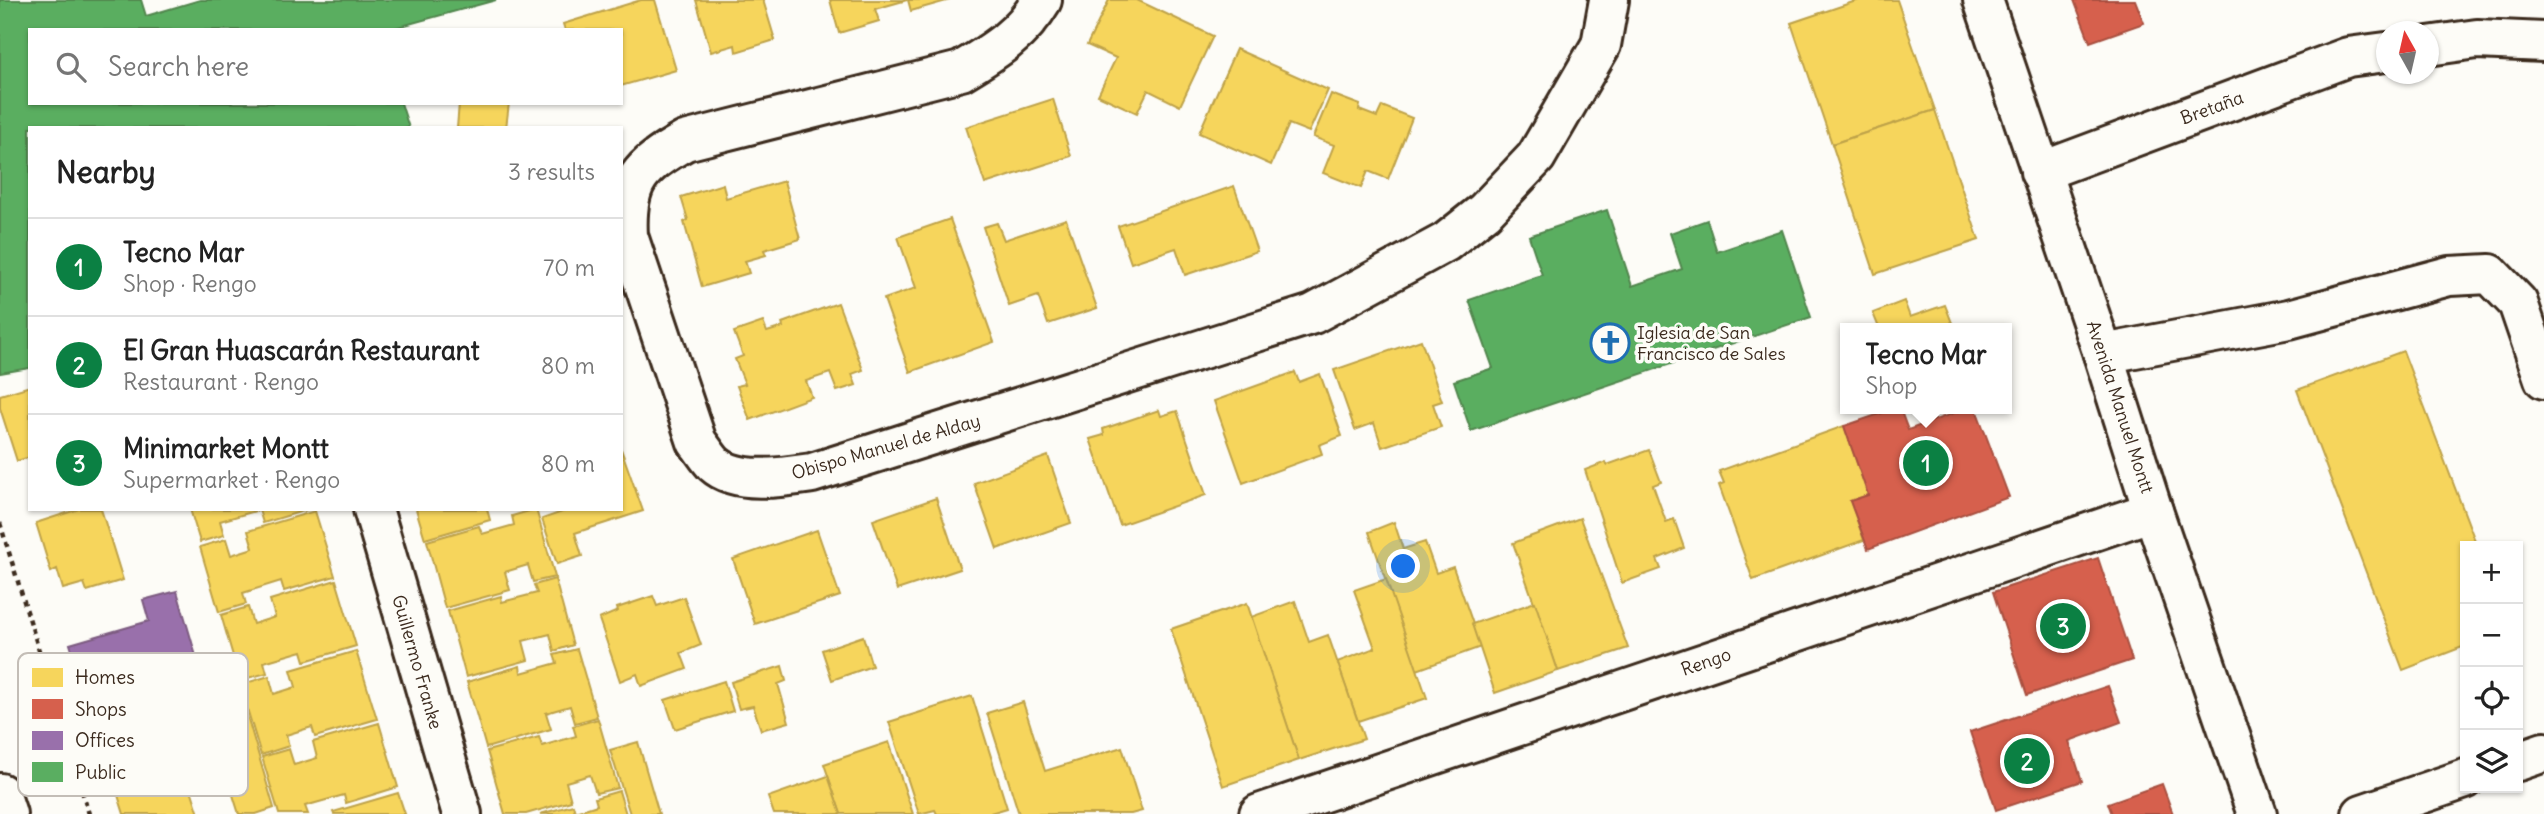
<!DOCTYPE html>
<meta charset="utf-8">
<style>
:root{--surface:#fff;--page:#f2f2f2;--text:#222;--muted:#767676;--line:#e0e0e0;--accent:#0b8043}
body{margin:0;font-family:Delius,sans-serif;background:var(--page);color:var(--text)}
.controls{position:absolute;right:21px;bottom:21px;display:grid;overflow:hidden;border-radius:0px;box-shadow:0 2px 5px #0004}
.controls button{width:63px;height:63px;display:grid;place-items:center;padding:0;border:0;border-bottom:2px solid var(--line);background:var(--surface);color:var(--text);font:35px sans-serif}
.compass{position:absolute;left:2376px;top:21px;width:63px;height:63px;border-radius:50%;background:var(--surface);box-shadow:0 2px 5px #0004;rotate:352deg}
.you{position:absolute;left:1404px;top:567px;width:24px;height:24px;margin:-18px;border:5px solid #fff;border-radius:50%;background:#1a73e8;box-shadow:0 0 0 10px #1a73e833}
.badge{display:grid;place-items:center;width:46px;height:46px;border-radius:50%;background:var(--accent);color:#fff;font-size:23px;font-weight:700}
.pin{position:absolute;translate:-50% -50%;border:4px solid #fff;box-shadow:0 2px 7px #0006}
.popup{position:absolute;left:1840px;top:323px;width:172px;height:91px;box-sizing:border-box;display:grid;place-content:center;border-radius:0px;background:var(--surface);filter:drop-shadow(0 2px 5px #0005);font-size:23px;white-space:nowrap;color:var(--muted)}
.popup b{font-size:26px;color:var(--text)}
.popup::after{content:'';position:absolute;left:50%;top:100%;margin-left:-14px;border:14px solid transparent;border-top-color:var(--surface)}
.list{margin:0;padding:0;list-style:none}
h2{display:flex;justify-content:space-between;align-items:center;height:91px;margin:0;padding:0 28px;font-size:30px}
h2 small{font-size:23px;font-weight:400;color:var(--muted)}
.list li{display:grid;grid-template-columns:46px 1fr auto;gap:21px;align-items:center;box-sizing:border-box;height:98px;padding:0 28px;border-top:2px solid var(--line)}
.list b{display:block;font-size:26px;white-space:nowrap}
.list p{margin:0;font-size:23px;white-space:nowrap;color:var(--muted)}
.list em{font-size:23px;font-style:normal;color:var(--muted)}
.icon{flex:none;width:38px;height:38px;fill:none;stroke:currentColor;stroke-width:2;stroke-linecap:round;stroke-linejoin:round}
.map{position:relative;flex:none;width:2544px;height:814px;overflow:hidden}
.search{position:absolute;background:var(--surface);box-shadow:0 2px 5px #0004;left:28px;top:28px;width:595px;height:77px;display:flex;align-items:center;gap:18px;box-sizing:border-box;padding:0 24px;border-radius:0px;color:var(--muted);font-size:26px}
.panel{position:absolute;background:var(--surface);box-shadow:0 2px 5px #0004;left:28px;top:126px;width:595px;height:385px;border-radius:0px}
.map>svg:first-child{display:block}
</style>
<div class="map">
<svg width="2544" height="814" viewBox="0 0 2544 814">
<rect width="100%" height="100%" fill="#fdfcf7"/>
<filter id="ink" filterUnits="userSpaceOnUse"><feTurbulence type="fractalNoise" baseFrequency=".0143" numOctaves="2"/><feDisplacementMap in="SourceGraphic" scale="14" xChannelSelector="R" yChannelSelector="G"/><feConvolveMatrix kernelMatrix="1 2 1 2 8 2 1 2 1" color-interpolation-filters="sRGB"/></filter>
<g filter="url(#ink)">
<g fill="#f6d55c" stroke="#bea249" stroke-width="2">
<polygon points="641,0 655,0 676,70 621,86 621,30 565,30 563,24"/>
<polygon points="696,0 763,0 775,40 736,52 735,45 711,52"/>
<polygon points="830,0 907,0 875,9 879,21 839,33"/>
<polygon points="908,0 950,0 911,11"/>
<polygon points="1109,0 1137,0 1213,36 1180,106 1148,90 1137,113 1098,95 1116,58 1087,45"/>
<polygon points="1859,0 1897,0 1935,110 1832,144 1791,23"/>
<polygon points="1236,49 1328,90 1309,132 1289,124 1271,165 1199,133"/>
<polygon points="1331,94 1360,105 1359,110 1377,117 1382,106 1412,118 1388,179 1368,171 1361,188 1323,173 1334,145 1313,137"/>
<polygon points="1053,99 1071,156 985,184 966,127"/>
<polygon points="459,103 509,103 506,128 457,128"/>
<polygon points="1935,110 1979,240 1875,274 1832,144"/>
<polygon points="784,181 800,239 764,250 766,255 745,261 749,273 702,287 684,222 688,220 681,197 723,184 726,198"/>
<polygon points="1234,186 1257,251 1185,275 1176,248 1131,263 1118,226"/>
<polygon points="950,219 994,342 910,372 884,299 916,288 898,237"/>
<polygon points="1066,219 1097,308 1048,324 1038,296 1009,306 983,227 997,223 1004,240"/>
<polygon points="1904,301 1910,317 1945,305 1954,328 1877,328 1879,328 1873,313"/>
<polygon points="838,303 863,370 852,374 856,385 837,391 830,373 806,381 812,397 750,420 737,386 745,384 735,359 743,356 734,332 763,322 767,332 783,327 782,323"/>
<polygon points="1421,340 1442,401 1433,404 1441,427 1382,447 1374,423 1355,430 1334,370"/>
<polygon points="2403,351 2477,546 2465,546 2465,646 2403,670 2297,390"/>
<polygon points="1295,372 1299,382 1320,374 1342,436 1319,445 1322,454 1243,483 1214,401"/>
<polygon points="30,386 30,457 17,461 0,408 0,395"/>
<polygon points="1159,410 1161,416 1177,411 1206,495 1120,525 1090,439 1104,435 1103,429"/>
<polygon points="1844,426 1868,495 1850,501 1864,540 1753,580 1719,485 1724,483 1719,471"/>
<polygon points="621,449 643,511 575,533 582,556 557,564 542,519 565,511 565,509 621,509"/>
<polygon points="1649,450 1661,482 1653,485 1666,522 1674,519 1684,548 1657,559 1661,569 1622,583 1585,470 1606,462 1607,465"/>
<polygon points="1048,456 1071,523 997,549 974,483"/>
<polygon points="936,498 960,569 897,590 873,520"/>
<polygon points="79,509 101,509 123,580 87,591 84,583 63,589 57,569 51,572 36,523"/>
<polygon points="190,509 310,509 263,523 259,510 220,521 224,535 200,542"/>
<polygon points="416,509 487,509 490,520 425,539"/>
<polygon points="536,509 555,577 533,582 528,565 505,572 510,590 445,608 427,541 479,526 482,534 514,525 512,516"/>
<polygon points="315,511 335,576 284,591 281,581 243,593 246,604 219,612 200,547 226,539 231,555 253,548 248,531"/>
<polygon points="1580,518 1628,648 1558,671 1513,543"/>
<polygon points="1394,522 1403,549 1425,542 1436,573 1453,567 1481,647 1417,670 1369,532"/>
<polygon points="817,530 840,596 755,624 733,559"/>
<polygon points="555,579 573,645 554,651 550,634 523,641 528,660 466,677 448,611 501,596 502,602 537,593 534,585"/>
<polygon points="1386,579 1427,698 1358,721 1337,662 1375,648 1354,590"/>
<polygon points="336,580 356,646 305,661 302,651 264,662 267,673 240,680 221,615 248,607 253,624 275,617 270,600"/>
<polygon points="653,596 657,606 684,597 701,645 681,653 687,669 641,686 637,674 620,681 599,619 618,611 617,608"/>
<polygon points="1295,601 1309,642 1328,635 1364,739 1299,760 1251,617"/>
<polygon points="1535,602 1558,671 1495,693 1472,624"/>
<polygon points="1247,603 1299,760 1223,786 1171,629"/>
<polygon points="863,636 872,666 832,680 822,650"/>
<polygon points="577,649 597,717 575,723 570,706 546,713 551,729 486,748 467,682 520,666 521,673 557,663 554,655"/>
<polygon points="356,651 377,719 315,737 312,727 286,735 289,746 261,755 240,685 269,676 274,694 296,687 291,670"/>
<polygon points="782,666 786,681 778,684 789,722 761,730 753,706 739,709 731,682"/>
<polygon points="236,681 243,705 196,720 189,696"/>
<polygon points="724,681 733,711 675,729 665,700"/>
<polygon points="972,696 1007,808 987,814 937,814 935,810 919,814 889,722"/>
<polygon points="1023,702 1045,771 1122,747 1142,811 1131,814 1019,814 987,713"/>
<polygon points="246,712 274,808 256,814 239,814 218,747 211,750 204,724"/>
<polygon points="598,719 618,788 596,793 590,775 566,782 571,801 526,814 505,814 487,751 539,737 542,746 576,736 573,726"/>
<polygon points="379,723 398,787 346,803 344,795 305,806 308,814 279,814 262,757 289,749 294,765 317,758 313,742"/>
<polygon points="638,742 659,814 630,814 610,750"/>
<polygon points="889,742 913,814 841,814 824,764"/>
<polygon points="178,749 199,814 124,814 110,770"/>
<polygon points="828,776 841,814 774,814 768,797"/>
<polygon points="619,791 626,814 540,814 573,805 575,812 597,805 595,798"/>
<polygon points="398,793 405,814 334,814 333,812"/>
</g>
<g fill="#d6604d" stroke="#a8503f" stroke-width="2">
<polygon points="2074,0 2135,0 2144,23 2090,42"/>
<polygon points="1894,409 1900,409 1908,430 1965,409 1976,409 2009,497 1868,549 1850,501 1868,495 1844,426"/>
<polygon points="2098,558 2132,660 2027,695 1993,592"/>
<polygon points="2108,686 2121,722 2069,741 2082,781 1996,810 1970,732"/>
<polygon points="2162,784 2173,814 2112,814 2108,803"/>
</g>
<polygon fill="#9970ab" stroke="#7d5b81" stroke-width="2" points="177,591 201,673 170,682 176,702 119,718 113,702 90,709 70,644 149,621 143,600"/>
<g fill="#5aae61" stroke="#51864d" stroke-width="2">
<polygon points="0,0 141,0 146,16 200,0 496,0 387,30 30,30 30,103 401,103 409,128 30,128 30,368 0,373"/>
<polygon points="1607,210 1632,286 1682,269 1670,233 1707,220 1717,252 1782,230 1811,317 1471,431 1454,381 1493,368 1469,300 1542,275 1529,236"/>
</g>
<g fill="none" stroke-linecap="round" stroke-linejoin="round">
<g stroke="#3b2a1e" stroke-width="44">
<g id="minor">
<path d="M1042 0C1022 34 995 51 961 71L685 141C639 167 625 181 628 236L697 442C703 449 708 458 714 464 737 485 785 477 812 473L1313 314 1446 242 1485 211 1536 157 1601 45 1609 0"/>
<polyline points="2428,46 2477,39 2544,42"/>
<polyline points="2040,172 2348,57 2386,52"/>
<polyline points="2103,354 2289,319 2449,276 2490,274 2518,303 2544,379"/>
<polyline points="373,509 462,814"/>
<polyline points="2518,761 2544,752"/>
<polyline points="0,793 7,814"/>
<polyline points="1259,814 2153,511"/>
<polyline points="2362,814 2465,779"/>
</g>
</g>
<g stroke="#3b2a1e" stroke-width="44">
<polyline id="major" points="1983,0 2103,354 2153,511 2257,814"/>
</g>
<polyline stroke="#3b2a1e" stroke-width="4.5" stroke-dasharray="5 5" stroke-linecap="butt" points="0,523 89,814"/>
<use href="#minor" stroke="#fdfcf7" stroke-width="38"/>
<use href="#major" stroke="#fdfcf7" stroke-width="38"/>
</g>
</g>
<defs>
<g id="church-ring" transform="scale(2.0125)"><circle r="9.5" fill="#fdfcf7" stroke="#1f6fb2" stroke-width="1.5"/><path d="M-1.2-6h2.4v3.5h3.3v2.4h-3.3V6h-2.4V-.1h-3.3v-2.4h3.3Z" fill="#1f6fb2"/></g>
</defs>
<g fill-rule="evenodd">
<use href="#church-ring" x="1610" y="343"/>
</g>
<g text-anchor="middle" stroke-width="7" stroke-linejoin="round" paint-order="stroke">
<g font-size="18" fill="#3b2a1e" stroke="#fdfcf7">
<text transform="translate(2212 108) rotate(-20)" y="6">Bretaña</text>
<text transform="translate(2120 407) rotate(72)" y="6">Avenida Manuel Montt</text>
<text transform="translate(886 447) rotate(-16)" y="6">Obispo Manuel de Alday</text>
<text transform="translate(417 662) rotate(74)" y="6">Guillermo Franke</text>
<text transform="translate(1706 662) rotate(-19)" y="6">Rengo</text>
</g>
<g font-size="18" fill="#3b2a1e" stroke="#fdfcf7" text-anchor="start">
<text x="1637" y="339">Iglesia de San<tspan x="1637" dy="21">Francisco de Sales</tspan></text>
</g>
</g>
<rect x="18" y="653" width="230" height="143" rx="10" fill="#fdfcf7" stroke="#c3bdb6" stroke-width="2"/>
<rect x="32" y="668" width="31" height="19" fill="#f6d55c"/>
<rect x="32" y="699" width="31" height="20" fill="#d6604d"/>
<rect x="32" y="731" width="31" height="19" fill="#9970ab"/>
<rect x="32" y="762" width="31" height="20" fill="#5aae61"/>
<g font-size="19" fill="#3b2a1e">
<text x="75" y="684">Homes</text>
<text x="75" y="716">Shops</text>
<text x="75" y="747">Offices</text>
<text x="75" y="779">Public</text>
</g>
</svg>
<div class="controls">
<button>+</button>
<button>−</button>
<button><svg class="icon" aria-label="locate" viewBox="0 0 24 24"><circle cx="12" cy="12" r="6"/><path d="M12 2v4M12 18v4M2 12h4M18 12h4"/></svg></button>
<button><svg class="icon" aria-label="layers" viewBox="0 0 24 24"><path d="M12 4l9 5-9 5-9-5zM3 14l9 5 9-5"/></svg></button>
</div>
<svg class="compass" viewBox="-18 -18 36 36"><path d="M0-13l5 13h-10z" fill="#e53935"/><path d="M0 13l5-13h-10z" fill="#767676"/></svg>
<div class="you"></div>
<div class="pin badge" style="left:1926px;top:463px">1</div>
<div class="popup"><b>Tecno Mar</b>Shop</div>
<div class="pin badge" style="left:2027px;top:761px">2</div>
<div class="pin badge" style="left:2063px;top:626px">3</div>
<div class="search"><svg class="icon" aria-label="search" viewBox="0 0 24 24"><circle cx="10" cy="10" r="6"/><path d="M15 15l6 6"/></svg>Search here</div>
<section class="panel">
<h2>Nearby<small>3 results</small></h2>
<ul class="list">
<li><span class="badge">1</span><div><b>Tecno Mar</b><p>Shop · Rengo</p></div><em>70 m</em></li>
<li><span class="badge">2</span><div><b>El Gran Huascarán Restaurant</b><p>Restaurant · Rengo</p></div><em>80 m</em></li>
<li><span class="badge">3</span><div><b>Minimarket Montt</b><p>Supermarket · Rengo</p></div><em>80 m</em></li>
</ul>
</section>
</div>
